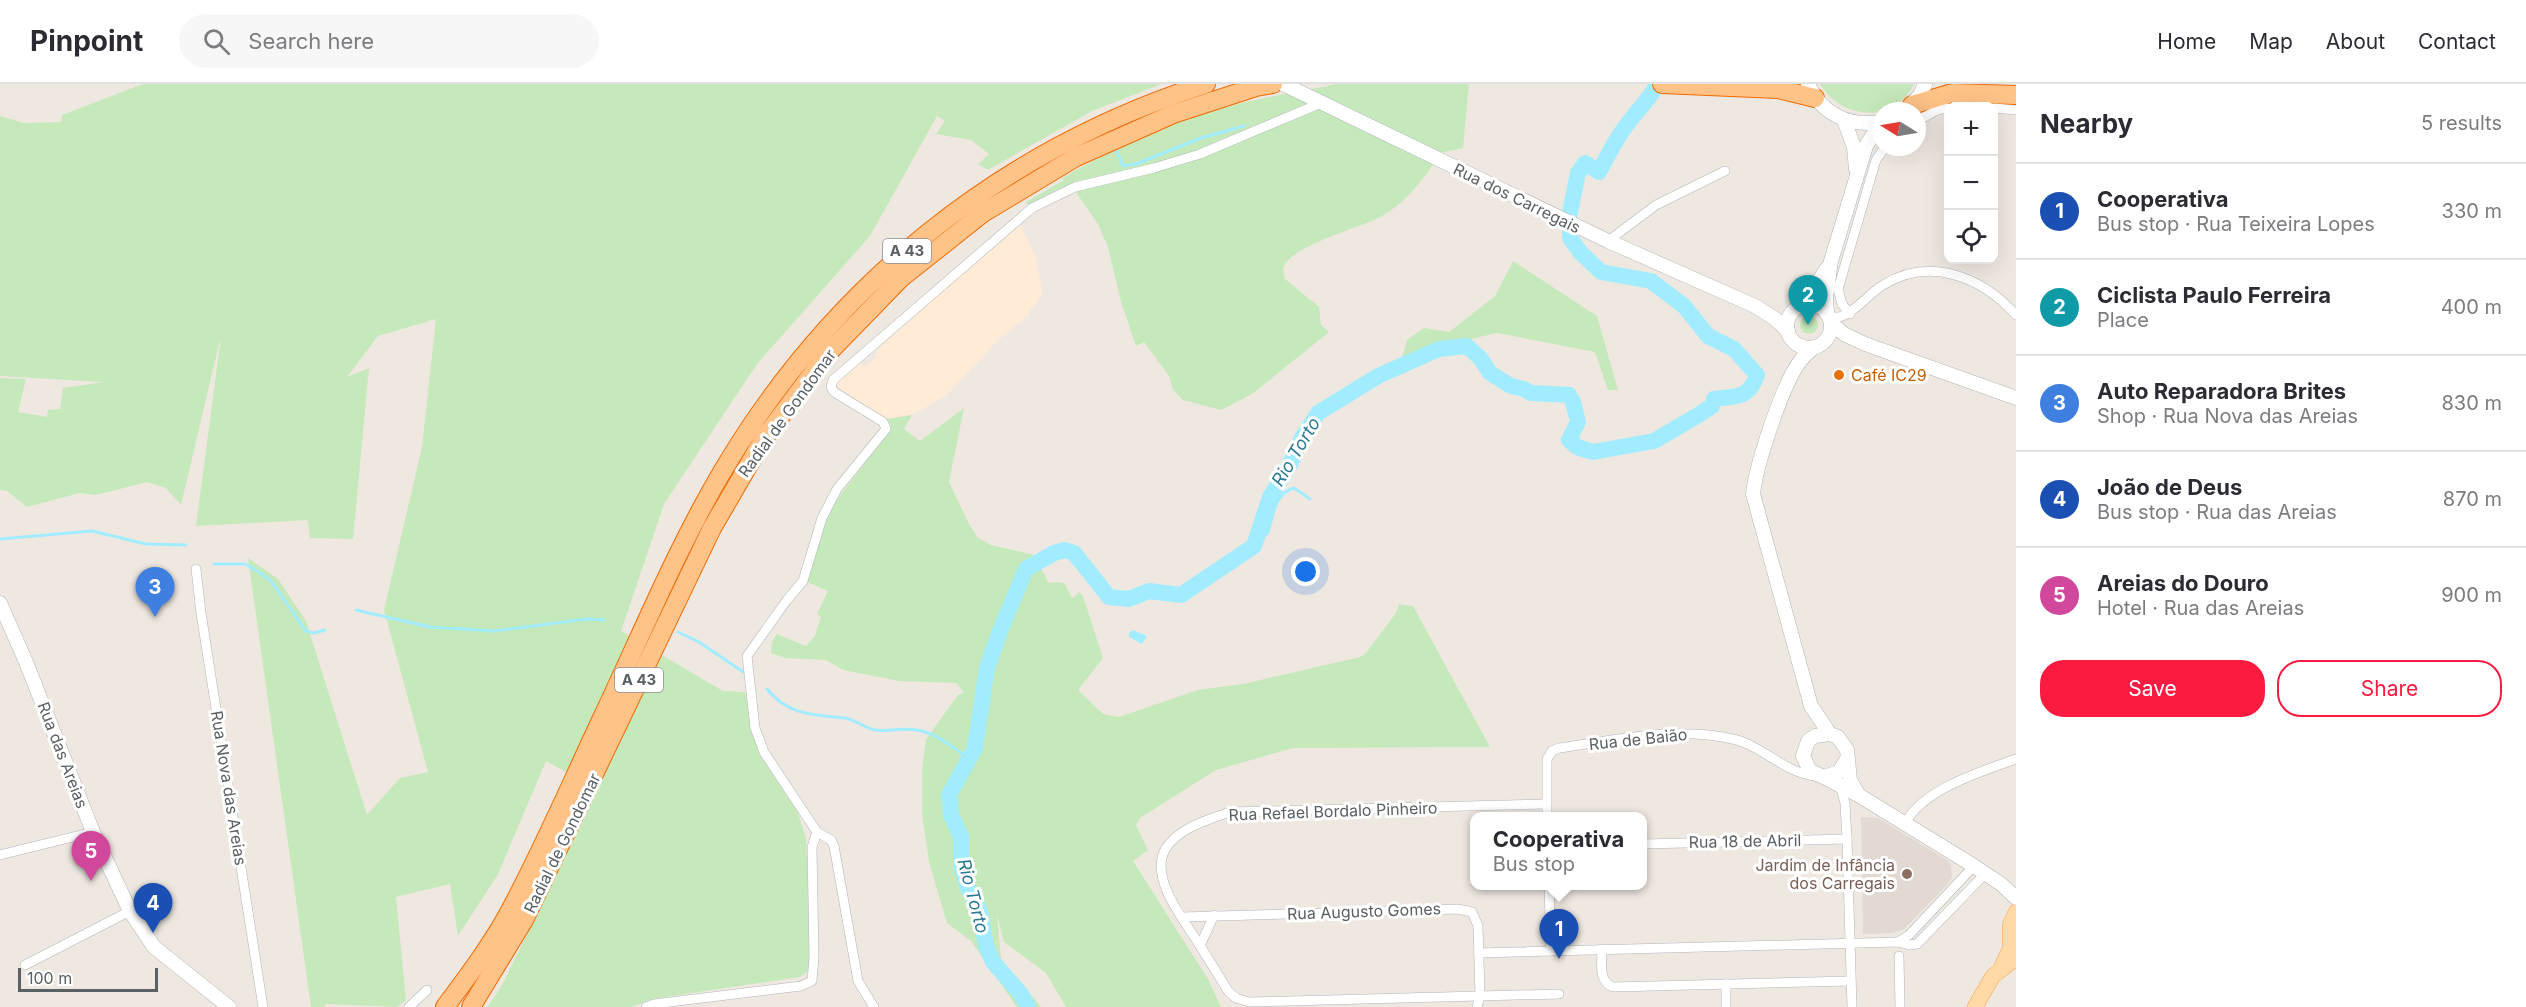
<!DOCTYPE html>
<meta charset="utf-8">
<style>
:root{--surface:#fff;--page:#f7f7f7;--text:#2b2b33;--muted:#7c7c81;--line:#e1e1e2;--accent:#fb1b41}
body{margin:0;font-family:Inter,sans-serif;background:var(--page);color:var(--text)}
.controls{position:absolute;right:18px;top:18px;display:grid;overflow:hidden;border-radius:12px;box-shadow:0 6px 24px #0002}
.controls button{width:54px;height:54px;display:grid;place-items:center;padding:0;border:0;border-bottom:2px solid var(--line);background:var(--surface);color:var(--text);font:30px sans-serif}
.compass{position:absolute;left:1872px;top:18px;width:54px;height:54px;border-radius:50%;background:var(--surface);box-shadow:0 6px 24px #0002;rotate:281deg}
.scale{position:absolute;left:18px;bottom:15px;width:140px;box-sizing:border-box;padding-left:6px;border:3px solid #5a6164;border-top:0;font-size:16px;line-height:21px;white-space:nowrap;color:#5a6164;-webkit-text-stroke:4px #fff;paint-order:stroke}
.you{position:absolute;left:1306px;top:488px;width:21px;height:21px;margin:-15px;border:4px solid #fff;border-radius:50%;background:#1a73e8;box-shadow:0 0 0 9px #1a73e833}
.badge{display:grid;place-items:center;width:39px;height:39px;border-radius:50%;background:var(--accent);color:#fff;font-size:20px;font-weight:700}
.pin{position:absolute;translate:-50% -50px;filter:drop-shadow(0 2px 3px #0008)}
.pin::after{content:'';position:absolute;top:32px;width:21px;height:18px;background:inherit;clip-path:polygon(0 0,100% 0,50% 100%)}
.popup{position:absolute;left:1470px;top:728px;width:177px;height:78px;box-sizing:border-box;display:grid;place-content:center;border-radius:12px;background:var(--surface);filter:drop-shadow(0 2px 4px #0005);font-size:20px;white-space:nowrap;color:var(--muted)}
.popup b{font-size:22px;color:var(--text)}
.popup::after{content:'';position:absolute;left:50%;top:100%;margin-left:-12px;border:12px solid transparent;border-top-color:var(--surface)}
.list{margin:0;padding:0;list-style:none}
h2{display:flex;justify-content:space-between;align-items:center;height:78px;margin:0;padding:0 24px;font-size:26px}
h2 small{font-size:20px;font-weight:400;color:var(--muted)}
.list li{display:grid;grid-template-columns:39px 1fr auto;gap:18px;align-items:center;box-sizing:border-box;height:96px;padding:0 24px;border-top:2px solid var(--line)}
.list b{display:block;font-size:22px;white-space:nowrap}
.list p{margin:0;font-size:20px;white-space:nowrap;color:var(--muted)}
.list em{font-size:20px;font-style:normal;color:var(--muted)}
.actions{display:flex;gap:12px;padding:18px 24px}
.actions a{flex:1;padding:14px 0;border:2px solid var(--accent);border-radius:24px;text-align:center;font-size:21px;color:var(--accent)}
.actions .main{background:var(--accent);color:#fff}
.icon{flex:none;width:33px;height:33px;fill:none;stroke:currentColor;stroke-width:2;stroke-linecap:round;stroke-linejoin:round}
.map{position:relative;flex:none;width:2016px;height:923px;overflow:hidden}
header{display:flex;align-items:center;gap:36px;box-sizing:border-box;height:84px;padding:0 30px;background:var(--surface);border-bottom:2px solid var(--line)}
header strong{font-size:28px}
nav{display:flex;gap:33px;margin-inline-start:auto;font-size:21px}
.search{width:420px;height:54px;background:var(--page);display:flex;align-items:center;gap:15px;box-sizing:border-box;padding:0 21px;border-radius:33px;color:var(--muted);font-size:22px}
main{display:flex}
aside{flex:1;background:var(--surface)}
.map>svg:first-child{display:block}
</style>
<header>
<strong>Pinpoint</strong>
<div class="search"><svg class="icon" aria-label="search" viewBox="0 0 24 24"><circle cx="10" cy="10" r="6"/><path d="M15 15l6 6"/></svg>Search here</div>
<nav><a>Home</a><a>Map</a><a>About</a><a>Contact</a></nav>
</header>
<main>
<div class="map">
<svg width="2016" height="923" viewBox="0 0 2016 923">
<rect width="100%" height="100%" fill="#efe8e1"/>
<polygon fill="#ffebd6" points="1019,138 1036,174 1042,206 1041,212 1025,234 997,257 946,312 912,331 886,335 838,303 838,296 860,279 865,283 875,274 879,264"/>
<polygon fill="#e1d9d2" points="1861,733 1878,734 1947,776 1951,781 1952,793 1949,799 1904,845 1893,849 1863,850"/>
<g fill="#c6e9bb">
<polygon points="143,0 1162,0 1092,27 988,86 978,80 989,70 971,56 936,50 945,37 937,32 870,152 757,280 664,420 621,547 723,607 745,608 759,670 798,729 806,755 811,863 808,887 800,893 652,915 631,923 487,923 501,903 598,706 546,677 498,790 458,852 450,800 396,813 406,916 397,923 326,920 325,923 311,923 248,474 278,495 306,537 367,731 400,694 428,688 384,526 422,363 436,235 378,252 347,293 369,284 353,455 310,454 308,436 196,442 221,252 181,421 166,404 147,398 96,411 80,409 27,423 7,407 0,406 0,294 26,295 18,328 47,333 48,326 60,325 63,304 103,298 0,292 0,32 24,39 61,38 62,31"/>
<path d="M1337 0H1469L1463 64 1440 69C1427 92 1404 121 1380 133 1361 144 1288 162 1283 185 1283 188 1284 192 1285 195L1319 223 1321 241 1329 248 1252 310 1221 326 1183 316 1173 306 1169 292 1144 258 1136 262 1121 218 1108 163 1098 140 1071 101 1054 107 1029 122 1026 118 1064 96 1062 94C1101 72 1141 51 1183 36 1233 18 1286 10 1337 0Z"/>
<path d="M1820 0H1914C1894 40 1841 36 1820 0Z"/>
<polygon points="1513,177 1597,232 1618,306 1608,306 1595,268 1497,249 1436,263 1401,277 1407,256 1424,244 1449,248 1495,212"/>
<circle cx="1809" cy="241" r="9"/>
<path d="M964 324 949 398 969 440 978 454 991 461 1034 471 1049 499C1070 496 1063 501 1073 514L1079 508 1083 512 1103 574 1078 606 1103 630 1119 633 1198 606 1243 600 1360 573 1365 570 1396 529 1399 520 1413 522 1490 663 1293 664 1216 686 1140 734 1136 741 1148 766 1133 777 1208 895 1221 923H1066L1046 889 1004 858 997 831 1001 875 1041 923H1017L971 857 947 839 929 778 922 730V686L926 655 958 611 964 608 956 599 899 597 843 586 826 576 785 574 771 569 772 558 777 550 806 562 815 552 821 533 817 530 828 507 807 498 816 458 834 419 887 351 891 340 886 335 912 331 904 345 920 357Z"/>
</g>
<polygon fill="#a1edff" points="1133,546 1147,552 1142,560 1129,553 1129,549"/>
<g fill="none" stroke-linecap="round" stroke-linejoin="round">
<g stroke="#a1edff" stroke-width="3">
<polyline points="1116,65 1123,82 1136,80 1201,54 1244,42"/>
<path d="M1256 452 1267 450C1274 433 1273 410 1294 404L1310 415"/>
<polyline points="0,455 92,447 146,460 186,461"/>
<polyline points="214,480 245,480 259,488 271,497 306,547 314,549 325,546"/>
<polyline points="356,526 430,543 494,547 586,535 604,536"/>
<polyline points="678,548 699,558 743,588"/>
<path d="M767 605C787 631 814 631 845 634 856 636 865 644 875 646 889 648 903 643 917 646 936 649 953 663 969 675"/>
</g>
<g stroke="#a1edff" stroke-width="16">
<path d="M1569 133 1578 89 1585 79 1599 88C1609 69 1618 51 1632 34 1641 22 1651 14 1657 0"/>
<path d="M1028 923 1021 910 993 878 986 862 980 827 967 802 961 780V752L951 731 949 711 975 664 987 584 1000 547 1026 485 1054 469 1065 466 1074 469 1109 513 1129 515 1149 507 1181 511 1254 462 1270 413 1288 384 1303 352 1318 329 1378 292 1439 265 1467 262 1481 275 1490 289 1511 302 1524 305 1531 309 1569 311 1573 318 1578 338 1569 356 1577 363 1593 368 1654 357 1700 330 1712 322 1714 315C1736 312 1749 315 1757 291L1734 265 1708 252 1684 222 1651 197 1601 188 1581 169 1570 154V146"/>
</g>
<g stroke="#afb5b8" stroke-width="10">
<g id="street">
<polyline points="1955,22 1975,22"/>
<polyline points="1994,24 2016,26"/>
<polyline points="1917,37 1937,26 1948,24"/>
<polyline points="1608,157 1656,121 1725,87"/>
<polyline points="1850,230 1842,220 1838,205 1876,76 1885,63"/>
<path d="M1830 235C1853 233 1864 213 1883 201 1930 172 1982 193 2016 231"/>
<polyline points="196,485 201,529 263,923"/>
<polyline points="1840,701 1845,719 1847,755 1852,923"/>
<path d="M1546 720 1230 728C1209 735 1179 744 1166 764 1148 793 1184 836 1199 860 1209 876 1219 892 1228 907L1236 914 1249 918 1559 910"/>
<path d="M1547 732V675L1552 667 1559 664C1617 656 1675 642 1733 655 1763 662 1786 690 1816 692"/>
<path d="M1905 740C1921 706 1982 687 2016 675"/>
<polyline points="1643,760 1847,755"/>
<polyline points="0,771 93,748"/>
<polyline points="1549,802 1551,867"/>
<polyline points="1182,833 1458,825 1472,828 1478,842 1480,912 1477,923"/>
<polyline points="1898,858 1909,851 1974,782"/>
<polyline points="1200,862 1214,831"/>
<path d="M1602 865C1602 879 1598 898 1613 903L1851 897"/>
<polyline points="1479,869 1898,858 1909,861 1917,860 1985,790"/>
<polyline points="1899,872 1900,923"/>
<polyline points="25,881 130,827"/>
<polyline points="1726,900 1726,923"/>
<polyline points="409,923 427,906"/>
<polyline points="646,923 654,920 801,902 812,897 814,873 812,763 817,748"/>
<polyline points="874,923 858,897 834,762 831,756 817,748 764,668 755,644 747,572 787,516 803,497 822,434 837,405 886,345 883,338 834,308 831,303 833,296 1032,124 1075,103 1154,84 1200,70 1321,19"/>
</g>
</g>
<g stroke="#aeb5b9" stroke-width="15">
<g id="secondary">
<polyline points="1283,0 1608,157 1755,222 1774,234 1788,247"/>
<path d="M1808 0C1821 30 1849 43 1881 38"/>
<polyline points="1905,27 1920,11 1925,0"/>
<polyline points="1844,36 1854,63 1856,85"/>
<polyline points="1804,220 1827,184"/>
<circle cx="1809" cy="242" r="22"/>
<polyline points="1827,229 1826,213 1831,177 1866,62 1881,38"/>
<polyline points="1831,239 1844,250 1865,260 2016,314"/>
<path d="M1814 263C1810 267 1805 271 1801 276 1783 298 1756 381 1753 410L1811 622 1830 650"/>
<polyline points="0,519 26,578 93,748 130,827 154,863 229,923"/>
<polyline points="1847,675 1839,688 1824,693 1810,687 1803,672 1808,657 1815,652 1830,650 1838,653 1847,666 1850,696 1858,710"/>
<polyline points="1824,693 1860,712 1974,782 2001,800 2016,814"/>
</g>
</g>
<g stroke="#ff9f4a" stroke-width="16">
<g id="primary">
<polyline points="2002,882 2010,865 2010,841 2016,828"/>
<polyline points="1975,923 1993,892 2016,874"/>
</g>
</g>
<g stroke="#f06900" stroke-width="20">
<g id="highway">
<polyline points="1662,0 1778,5 1815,14"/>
<polyline points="1912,21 1952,9 2016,11"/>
<path d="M445 923C468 892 493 859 511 825 544 763 572 698 602 634 641 552 676 466 722 388 832 202 1000 66 1206 0"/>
<polyline points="471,923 524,836 712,444 765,353 828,269 901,194 983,129 1076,73 1173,30 1256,3 1273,0"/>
</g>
</g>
<use href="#street" stroke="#fff" stroke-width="9"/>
<use href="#secondary" stroke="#fff" stroke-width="14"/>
<use href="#primary" stroke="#ffdaa6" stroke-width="15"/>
<use href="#highway" stroke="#ffc388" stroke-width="18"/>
</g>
<circle fill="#e8710a" stroke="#fff" stroke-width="2" cx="1839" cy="291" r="6"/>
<circle fill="#8d6e63" stroke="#fff" stroke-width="2" cx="1907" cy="790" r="6"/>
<g text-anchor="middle" stroke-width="6" stroke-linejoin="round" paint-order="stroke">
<g fill="#fff" stroke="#8c9092" stroke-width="1.5">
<rect x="883" y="155" width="48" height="24" rx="4.5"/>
<rect x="615" y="584" width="48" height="24" rx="4.5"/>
</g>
<g font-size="15" font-weight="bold" fill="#5a6164">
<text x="907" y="172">A 43</text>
<text x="639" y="601">A 43</text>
</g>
<g font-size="16" fill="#5a6164" stroke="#fff">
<text transform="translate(1517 114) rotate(26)" y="6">Rua dos Carregais</text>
<text transform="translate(787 329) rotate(-54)" y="6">Radial de Gondomar</text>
<text transform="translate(1638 655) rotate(-6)" y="6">Rua de Baião</text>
<text transform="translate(63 671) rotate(69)" y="6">Rua das Areias</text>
<text transform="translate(229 704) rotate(81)" y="6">Rua Nova das Areias</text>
<text transform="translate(1333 727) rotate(-2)" y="6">Rua Refael Bordalo Pinheiro</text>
<text transform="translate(1745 757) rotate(-1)" y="6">Rua 18 de Abril</text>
<text transform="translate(562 759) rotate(-64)" y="6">Radial de Gondomar</text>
<text transform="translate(1364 827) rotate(-2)" y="6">Rua Augusto Gomes</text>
</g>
<g font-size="16" fill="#c56008" stroke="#fff" text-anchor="start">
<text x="1851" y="297">Café IC29</text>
</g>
<g font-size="16" fill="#785e54" stroke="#fff" text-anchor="end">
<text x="1895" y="787">Jardim de Infância<tspan x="1895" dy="18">dos Carregais</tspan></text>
</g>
<g font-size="18" font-style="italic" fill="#2c7a96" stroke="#fff">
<text transform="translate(1296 368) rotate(-59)" y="6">Rio Torto</text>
<text transform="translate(973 812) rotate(75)" y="6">Rio Torto</text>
</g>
</g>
</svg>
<div class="controls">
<button>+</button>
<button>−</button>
<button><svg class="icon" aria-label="locate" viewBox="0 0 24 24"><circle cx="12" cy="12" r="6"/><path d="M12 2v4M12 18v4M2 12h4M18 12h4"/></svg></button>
</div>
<svg class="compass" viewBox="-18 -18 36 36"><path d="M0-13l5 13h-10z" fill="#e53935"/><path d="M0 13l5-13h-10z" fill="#7c7c81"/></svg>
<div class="scale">100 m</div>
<div class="you"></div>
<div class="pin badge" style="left:1559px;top:875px;background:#1a4fb4">1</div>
<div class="popup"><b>Cooperativa</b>Bus stop</div>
<div class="pin badge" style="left:1808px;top:241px;background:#0f9aa8">2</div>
<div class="pin badge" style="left:155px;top:533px;background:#3f7fe0">3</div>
<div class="pin badge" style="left:153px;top:849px;background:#1a4fb4">4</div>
<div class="pin badge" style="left:91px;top:797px;background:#d1479c">5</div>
</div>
<aside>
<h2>Nearby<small>5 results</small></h2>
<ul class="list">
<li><span class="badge" style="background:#1a4fb4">1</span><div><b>Cooperativa</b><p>Bus stop · Rua Teixeira Lopes</p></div><em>330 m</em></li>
<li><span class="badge" style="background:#0f9aa8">2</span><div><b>Ciclista Paulo Ferreira</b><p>Place</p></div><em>400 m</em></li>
<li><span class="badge" style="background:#3f7fe0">3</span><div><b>Auto Reparadora Brites</b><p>Shop · Rua Nova das Areias</p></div><em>830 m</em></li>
<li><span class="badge" style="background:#1a4fb4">4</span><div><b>João de Deus</b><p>Bus stop · Rua das Areias</p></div><em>870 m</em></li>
<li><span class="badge" style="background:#d1479c">5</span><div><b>Areias do Douro</b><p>Hotel · Rua das Areias</p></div><em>900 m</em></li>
</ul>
<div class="actions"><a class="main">Save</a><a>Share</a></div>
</aside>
</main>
